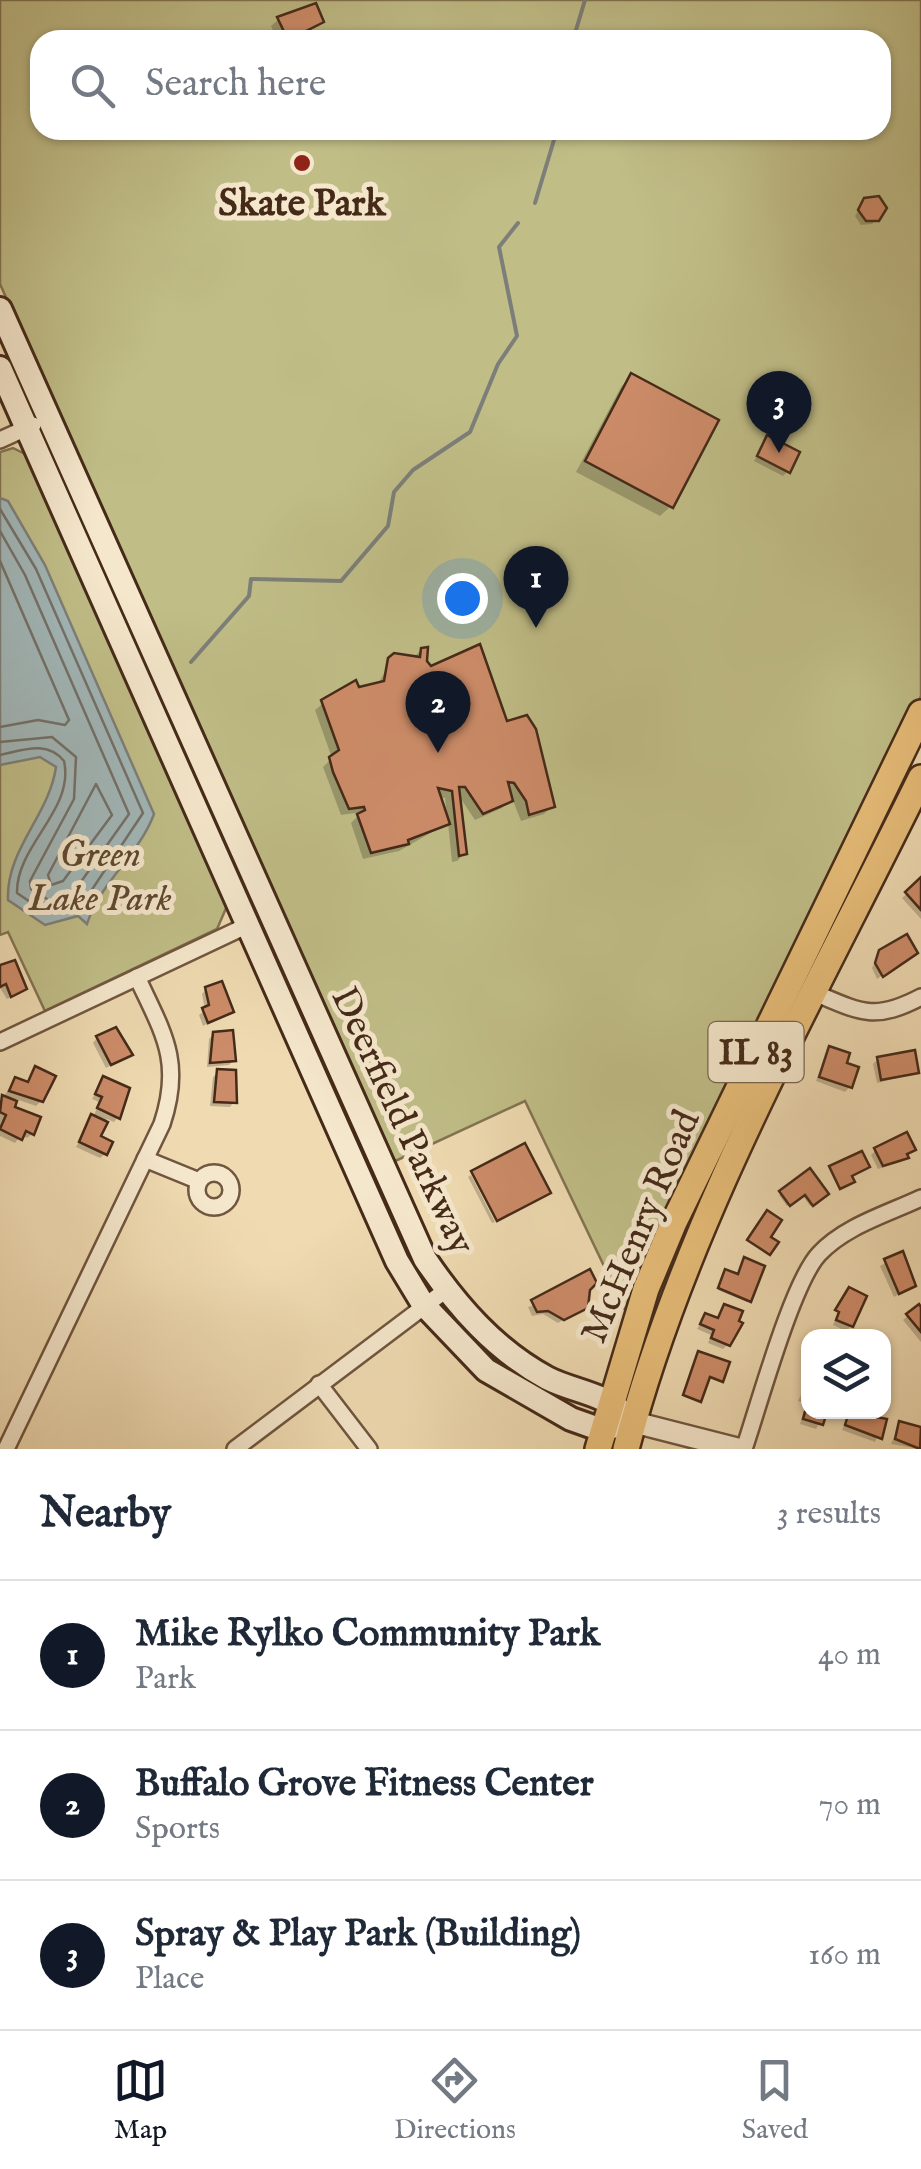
<!DOCTYPE html>
<style>
:root{--surface:#fff;--page:#f6f6f7;--text:#1f2937;--muted:#747a83;--line:#e0e1e3;--accent:#111827}
body{margin:0;font-family:"IM FELL English",serif;background:var(--page);color:var(--text)}
.controls{position:absolute;right:30px;bottom:30px;display:grid;overflow:hidden;border-radius:20px;box-shadow:0 2px 8px #0004}
.controls button{width:90px;height:90px;display:grid;place-items:center;padding:0;border:0;border-bottom:2px solid var(--line);background:var(--surface);color:var(--text);font:50px sans-serif}
.you{position:absolute;left:462px;top:598px;width:35px;height:35px;margin:-25px;border:8px solid #fff;border-radius:50%;background:#1a73e8;box-shadow:0 0 0 15px #1a73e833}
.badge{display:grid;place-items:center;width:65px;height:65px;border-radius:50%;background:var(--accent);color:#fff;font-size:32px;font-weight:700}
.pin{position:absolute;translate:-50% -82px;filter:drop-shadow(0 2px 5px #0008)}
.pin::after{content:'';position:absolute;top:52px;width:35px;height:30px;background:inherit;clip-path:polygon(0 0,100% 0,50% 100%)}
.list{margin:0;padding:0;list-style:none}
h2{display:flex;justify-content:space-between;align-items:center;height:130px;margin:0;padding:0 40px;font-size:42px}
h2 small{font-size:32px;font-weight:400;color:var(--muted)}
.list li{display:grid;grid-template-columns:65px 1fr auto;gap:30px;align-items:center;box-sizing:border-box;height:150px;padding:0 40px;border-top:2px solid var(--line)}
.list b{display:block;font-size:38px;white-space:nowrap}
.list p{margin:0;font-size:32px;white-space:nowrap;color:var(--muted)}
.list em{font-size:32px;font-style:normal;color:var(--muted)}
.icon{flex:none;width:55px;height:55px;fill:none;stroke:currentColor;stroke-width:2;stroke-linecap:round;stroke-linejoin:round}
.map{position:relative;flex:none;width:921px;height:1449px;overflow:hidden}
.search{position:absolute;background:var(--surface);box-shadow:0 2px 8px #0004;left:30px;right:30px;top:30px;height:110px;display:flex;align-items:center;gap:25px;box-sizing:border-box;padding:0 35px;border-radius:30px;color:var(--muted);font-size:38px}
.sheet{height:580px;background:var(--surface)}
nav{display:flex;justify-content:space-around;align-items:center;box-sizing:border-box;height:140px;border-top:2px solid var(--line);background:var(--surface);font-size:28px;color:var(--muted)}
nav a{display:grid;justify-items:center;gap:5px}
nav .on{color:var(--accent)}
.map>svg:first-child{display:block}
</style>
<div class="map">
<svg width="921" height="1449" viewBox="0 0 921 1449">
<rect width="100%" height="100%" fill="#efdab1"/>
<filter id="stains"><feTurbulence type="fractalNoise" baseFrequency=".002" numOctaves="4"/><feColorMatrix values="0 0 0 0 .2 0 0 0 0 .09 0 0 0 0 .02 0 0 0 .5 -.17"/></filter>
<radialGradient id="worn" r=".72"><stop offset=".6" stop-color="#630" stop-opacity="0"/><stop offset="1" stop-color="#630" stop-opacity=".3"/></radialGradient>
<g fill="#c0bd87" stroke="#827450" stroke-width="2.5" fill-rule="evenodd">
<path d="M0 0H921V696L682 1185 626 1312 525 1101 391 1163 0 284ZM40 40H881V130H40Z"/>
<polygon points="13,448 27,455 227,906 217,929 45,1011 8,932 0,935 0,452"/>
</g>
<path fill="#a1b7b9" stroke="#7c7f79" stroke-width="2.5" d="M0 498 8 501 45 565 154 814C139 855 100 882 87 924L78 916 45 925 8 900C6 849 49 816 56 767L40 757 0 765Z"/>
<g fill="#0003" fill-rule="evenodd">
<polygon points="279,19 321,21 294,40 277,40 271,26"/>
<polygon points="865,200 877,219 872,224 861,225 855,216"/>
<polygon points="631,376 671,506 660,516 576,472 621,387"/>
<polygon points="767,438 788,471 783,476 754,461"/>
<path d="M422 649 424 662 505 724 552 806 544 814 521 821 512 798 502 808 475 820 457 793 465 853 457 861 452 862 448 823 399 851 363 859 351 823 362 812 341 815 323 767 332 758 315 710 340 689 355 683 358 690 379 682 394 656 414 657ZM438 797 445 798 447 817Z"/>
<polygon points="921,881 921,919 902,898"/>
<polygon points="880,952 910,957 877,979 872,968"/>
<polygon points="0,969 24,989 20,994 7,999 0,988"/>
<polygon points="206,989 232,1011 203,1026 199,1015 205,1010 202,994"/>
<polygon points="214,1034 234,1060 229,1065 207,1067 209,1039"/>
<polygon points="97,1038 130,1055 106,1068 93,1043"/>
<polygon points="830,1049 844,1064 850,1087 845,1092 816,1081"/>
<polygon points="878,1059 916,1073 877,1083 873,1064"/>
<polygon points="36,1069 41,1101 36,1106 16,1099 11,1108 38,1118 32,1134 27,1138 21,1135 15,1143 0,1136 0,1101 16,1080 26,1084"/>
<polygon points="218,1072 234,1102 230,1107 210,1106 213,1077"/>
<polygon points="104,1079 118,1117 114,1122 107,1119 98,1137 105,1154 100,1158 76,1147 95,1113 99,1102 92,1099"/>
<polygon points="913,1149 901,1162 878,1169 871,1155 876,1150"/>
<polygon points="809,1171 826,1194 810,1206 802,1195 787,1206 779,1195"/>
<polygon points="471,1175 495,1222 492,1223 468,1177"/>
<polygon points="902,1254 913,1286 894,1297 880,1266"/>
<polygon points="724,1273 748,1300 747,1302 718,1290"/>
<polygon points="587,1289 586,1307 558,1323 543,1314 532,1316 528,1307"/>
<polygon points="845,1295 851,1326 846,1331 833,1325"/>
<polygon points="724,1307 728,1344 723,1349 708,1343 711,1335 697,1329 705,1316 716,1320"/>
<polygon points="918,1307 921,1310 921,1342 903,1320"/>
<polygon points="807,1383 808,1412 825,1412 816,1429 800,1424 806,1403 798,1401"/>
<polygon points="851,1412 884,1421 875,1442 842,1430"/>
<polygon points="900,1424 921,1429 921,1449 891,1444"/>
</g>
<g fill="none" stroke-linecap="round" stroke-linejoin="round">
<g stroke="#737069" stroke-width="2.5">
<path d="M0 509 36 569 143 813 81 906 48 914 17 893C16 845 75 810 64 761 47 740 23 750 0 755"/>
<polyline points="0,531 25,575 129,814 73,893 50,901 31,889 30,881 74,799 76,757 52,737 0,742"/>
<polyline points="0,561 69,720 65,725 38,720 0,727"/>
<polygon points="96,784 112,815 63,881 51,885 48,875"/>
</g>
<g stroke="#7c7f79" stroke-width="4">
<polyline points="573,40 585,0"/>
<polyline points="535,203 557,130"/>
<polyline points="191,662 249,596 251,579 341,581 388,526 394,492 413,470 470,432 498,364 517,336 499,247 518,223"/>
</g>
</g>
<g fill="#cd8c69" stroke="#452a19" stroke-width="2.5">
<polygon points="316,3 324,22 288,40 277,17"/>
<polygon points="879,196 887,208 879,221 866,221 858,210 864,198"/>
<polygon points="631,373 719,420 673,508 585,461"/>
<polygon points="767,435 800,452 790,473 757,456"/>
<polygon points="480,644 507,721 527,715 536,729 555,807 529,815 526,801 514,783 508,782 513,801 483,814 465,787 459,787 467,854 459,856 452,791 438,788 450,824 408,840 409,844 371,853 357,814 365,810 364,807 349,809 333,772 329,757 339,750 321,700 356,680 359,687 384,681 388,658 394,653 420,657 421,648 428,647 427,661 431,666"/>
<polygon points="921,877 921,910 905,892"/>
<polygon points="907,934 918,953 883,977 875,963 879,950"/>
<polygon points="15,960 27,989 11,997 6,984 0,987 0,965"/>
<polygon points="222,981 234,1012 208,1023 202,1008 209,1005 205,987"/>
<polygon points="116,1027 133,1055 111,1065 96,1036"/>
<polygon points="233,1030 236,1061 210,1063 213,1032"/>
<polygon points="829,1046 850,1053 847,1063 859,1067 852,1088 819,1077"/>
<polygon points="915,1050 919,1073 881,1080 877,1057"/>
<polygon points="35,1066 56,1076 43,1102 9,1091 15,1077 28,1082"/>
<polygon points="217,1069 236,1070 237,1103 214,1102"/>
<polygon points="103,1076 130,1088 120,1119 97,1108 102,1097 95,1094"/>
<polygon points="2,1095 17,1101 15,1107 41,1117 34,1135 26,1131 22,1140 0,1129 6,1115 0,1112"/>
<polygon points="91,1114 108,1122 101,1136 113,1142 107,1155 79,1142"/>
<polygon points="907,1132 916,1150 907,1154 909,1158 883,1166 874,1148"/>
<polygon points="525,1143 551,1193 497,1221 471,1171"/>
<polygon points="862,1151 870,1167 852,1176 855,1182 840,1189 829,1166"/>
<polygon points="810,1168 829,1194 813,1206 805,1195 790,1206 779,1191"/>
<polygon points="767,1210 782,1220 771,1237 779,1242 770,1255 747,1240"/>
<polygon points="903,1251 916,1286 899,1294 884,1259"/>
<polygon points="744,1257 765,1266 751,1302 718,1288 725,1269 738,1274"/>
<polygon points="590,1269 597,1283 590,1290 588,1308 564,1320 548,1311 537,1312 531,1300"/>
<polygon points="849,1287 867,1296 853,1327 836,1320 839,1312 835,1310"/>
<polygon points="724,1304 743,1311 739,1321 743,1323 730,1346 711,1338 714,1330 700,1324 705,1313 718,1318"/>
<polygon points="919,1304 921,1307 921,1332 906,1314"/>
<polygon points="698,1351 730,1362 723,1382 710,1377 701,1402 683,1395"/>
<polygon points="808,1401 808,1412 827,1412 823,1425 803,1419"/>
<polygon points="849,1412 887,1419 882,1439 845,1425"/>
<polygon points="899,1421 921,1427 920,1449 895,1439"/>
</g>
<g fill="none" stroke-linecap="round" stroke-linejoin="round">
<g stroke="#70563f" stroke-width="20">
<g id="minor">
<polyline points="0,440 33,425"/>
<path d="M815 993C862 1013 875 1021 921 997"/>
<polyline points="0,1042 248,925"/>
<polyline points="145,1159 199,1181"/>
<circle cx="214" cy="1190" r="17"/>
<polyline points="319,1384 369,1449"/>
<path d="M6 1449 162 1124C183 1061 163 1033 137 977"/>
<polyline points="235,1449 446,1290"/>
<path d="M744 1449C759 1405 792 1283 819 1254 845 1226 887 1214 921 1198"/>
</g>
</g>
<g stroke="#70563f" stroke-width="25">
<polyline id="tertiary" points="633,1422 739,1449"/>
</g>
<g stroke="#452a19" stroke-width="28">
<g id="secondary">
<path d="M0 309 425 1259C457 1306 495 1350 547 1378 572 1391 603 1393 623 1413"/>
<polyline points="0,368 397,1261 423,1304 486,1370 571,1419 602,1430 619,1425"/>
</g>
</g>
<g stroke="#452a19" stroke-width="30">
<g id="primary">
<polyline points="598,1449 646,1289 674,1222 921,713"/>
<path d="M626 1449C686 1218 816 993 921 778"/>
</g>
</g>
<use href="#minor" stroke="#f5e7cc" stroke-width="15"/>
<use href="#tertiary" stroke="#f5e7cc" stroke-width="20"/>
<use href="#secondary" stroke="#f5e7cc" stroke-width="22"/>
<use href="#primary" stroke="#e8bd78" stroke-width="25"/>
</g>
<circle fill="#8f2418" stroke="#f5e7cc" stroke-width="4" cx="302" cy="163" r="10"/>
<g text-anchor="middle" stroke-width="10" stroke-linejoin="round" paint-order="stroke">
<rect fill="#f5e7cc" stroke="#7a634f" stroke-width="2.5" x="708.5" y="1022" width="95" height="60" rx="8"/>
<g font-size="35" font-weight="bold" fill="#452a19">
<text x="756" y="1064">IL 83</text>
</g>
<g font-size="38" font-weight="bold" fill="#452a19" stroke="#f5e7cc">
<text x="302" y="215">Skate Park</text>
</g>
<g font-size="38" font-style="italic" fill="#5e472f" stroke="#f5e7cc">
<text x="100" y="866">Green<tspan x="100" dy="44">Lake Park</tspan></text>
</g>
<g font-size="38" fill="#452a19" stroke="#f5e7cc">
<text transform="translate(404 1120) rotate(65)" y="13">Deerfield Parkway</text>
<text transform="translate(639 1226) rotate(-67)" y="13">McHenry Road</text>
</g>
</g>
<rect width="100%" height="100%" filter="url(#stains)"/>
<rect width="100%" height="100%" fill="url(#worn)"/>
</svg>
<div class="controls">
<button><svg class="icon" aria-label="layers" viewBox="0 0 24 24"><path d="M12 4l9 5-9 5-9-5zM3 14l9 5 9-5"/></svg></button>
</div>
<div class="you"></div>
<div class="pin badge" style="left:536px;top:628px">1</div>
<div class="pin badge" style="left:438px;top:753px">2</div>
<div class="pin badge" style="left:779px;top:453px">3</div>
<div class="search"><svg class="icon" aria-label="search" viewBox="0 0 24 24"><circle cx="10" cy="10" r="6"/><path d="M15 15l6 6"/></svg>Search here</div>
</div>
<section class="sheet">
<h2>Nearby<small>3 results</small></h2>
<ul class="list">
<li><span class="badge">1</span><div><b>Mike Rylko Community Park</b><p>Park</p></div><em>40 m</em></li>
<li><span class="badge">2</span><div><b>Buffalo Grove Fitness Center</b><p>Sports</p></div><em>70 m</em></li>
<li><span class="badge">3</span><div><b>Spray &amp; Play Park (Building)</b><p>Place</p></div><em>160 m</em></li>
</ul>
</section>
<nav>
<a class="on"><svg class="icon" aria-label="map" viewBox="0 0 24 24"><path d="M3 6l6-2 6 2 6-2v14l-6 2-6-2-6 2zM9 4v14M15 6v14"/></svg>Map</a>
<a><svg class="icon" aria-label="directions" viewBox="0 0 24 24"><path d="M12 3l9 9-9 9-9-9zM9 14v-3h6M13 9l2 2-2 2"/></svg>Directions</a>
<a><svg class="icon" aria-label="saved" viewBox="0 0 24 24"><path d="M7 4h10v16l-5-4-5 4z"/></svg>Saved</a>
</nav>
